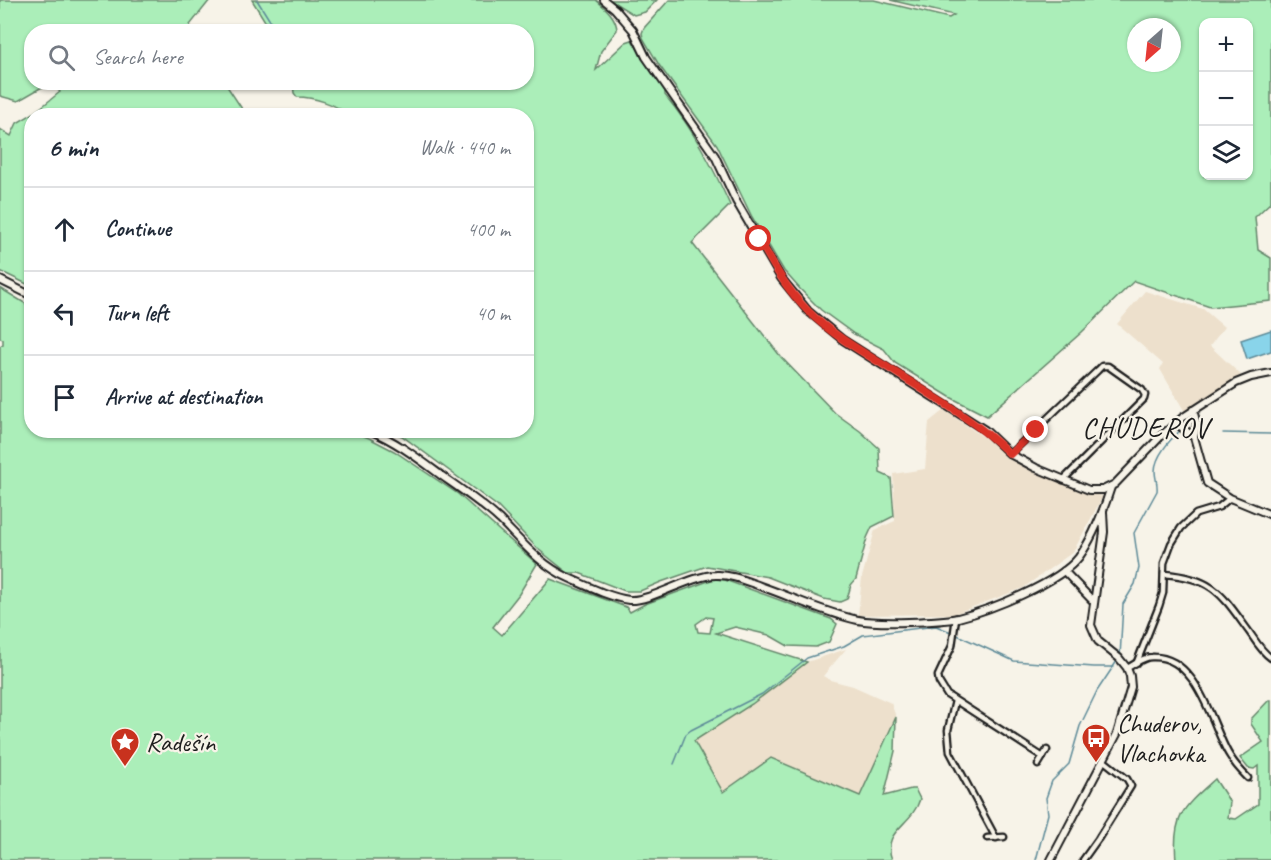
<!DOCTYPE html>
<meta charset="utf-8">
<style>
:root{--surface:#fff;--page:#f6f6f7;--text:#1f2937;--muted:#747a83;--line:#e0e1e3}
body{margin:0;font-family:Caveat,sans-serif;background:var(--page);color:var(--text)}
.controls{position:absolute;right:18px;top:18px;display:grid;overflow:hidden;border-radius:12px;box-shadow:0 2px 4px #0004}
.controls button{width:54px;height:54px;display:grid;place-items:center;padding:0;border:0;border-bottom:2px solid var(--line);background:var(--surface);color:var(--text);font:30px sans-serif}
.compass{position:absolute;left:1127px;top:18px;width:54px;height:54px;border-radius:50%;background:var(--surface);box-shadow:0 2px 4px #0004;rotate:207deg}
.stop{position:absolute;width:18px;height:18px;margin:-14px;border:4px solid #d93025;border-radius:50%;background:#fff}
.stop.end{background:#d93025;border-color:#fff;box-shadow:0 2px 6px #0008}
.list{margin:0;padding:0;list-style:none}
h2{display:flex;justify-content:space-between;align-items:center;height:78px;margin:0;padding:0 24px;font-size:26px}
h2 small{font-size:20px;font-weight:400;color:var(--muted)}
.list li{display:grid;grid-template-columns:39px 1fr auto;gap:18px;align-items:center;box-sizing:border-box;height:84px;padding:0 24px;border-top:2px solid var(--line)}
.list b{display:block;font-size:22px;white-space:nowrap}
.list em{font-size:20px;font-style:normal;color:var(--muted)}
.icon{flex:none;width:33px;height:33px;fill:none;stroke:currentColor;stroke-width:2;stroke-linecap:round;stroke-linejoin:round}
.map{position:relative;flex:none;width:1271px;height:860px;overflow:hidden}
.search{position:absolute;background:var(--surface);box-shadow:0 2px 4px #0004;left:24px;top:24px;width:510px;height:66px;display:flex;align-items:center;gap:15px;box-sizing:border-box;padding:0 21px;border-radius:24px;color:var(--muted);font-size:22px}
.panel{position:absolute;background:var(--surface);box-shadow:0 2px 4px #0004;left:24px;top:108px;width:510px;height:330px;border-radius:24px}
.map>svg:first-child{display:block}
</style>
<div class="map">
<svg width="1271" height="860" viewBox="0 0 1271 860">
<rect width="100%" height="100%" fill="#f7f3e8"/>
<filter id="ink" filterUnits="userSpaceOnUse"><feTurbulence type="fractalNoise" baseFrequency=".0167" numOctaves="2"/><feDisplacementMap in="SourceGraphic" scale="12" xChannelSelector="R" yChannelSelector="G"/><feConvolveMatrix kernelMatrix="1 2 1 2 8 2 1 2 1" color-interpolation-filters="sRGB"/></filter>
<g filter="url(#ink)">
<g fill="#ede0cc">
<polygon points="1145,291 1203,309 1224,327 1210,346 1241,375 1185,412 1160,369 1163,364 1117,324"/>
<polygon points="944,410 1030,469 1084,493 1103,496 1073,552 1023,588 954,614 858,615 862,577 875,530 895,521 893,474 925,469 929,422"/>
<polygon points="846,649 823,676 830,680 853,686 891,703 896,717 860,796 771,758 723,793 694,741 752,704 807,662"/>
</g>
<g fill="#abeeb9" stroke="#64856a" stroke-width="1.5" fill-rule="evenodd">
<polygon points="0,0 210,0 190,25 193,31 32,32 32,82 49,83 18,101 0,96"/>
<path d="M252 0H596C605 8 616 16 617 30L601 51 596 70 626 42 632 40 665 91V95C693 129 712 165 730 205L692 243 781 357 835 413 860 431 879 448 880 473 891 478 894 516 872 527 867 538 856 579 851 585 847 599 840 602 824 599 768 577 707 566 661 582 640 591H625L579 573H568L538 549 497 506 402 436 390 431 526 430V116L348 115C336 104 314 97 297 97L294 93 293 83 526 82V32L271 31Z"/>
<polygon points="610,0 657,0 645,12 634,15"/>
<path d="M669 0H874L949 18 954 15 890 0H1271V202L1255 217 1258 250 1271 258V301L1210 307 1134 281 1082 332 987 416 950 397 895 363 884 349 854 334 821 310 800 289 784 271 752 217 717 145 659 65 643 38 642 33 644 28ZM1204 22H1248V176H1204ZM1136 27H1172V63H1136Z"/>
<polygon points="52,83 225,83 246,115 32,116 31,286 0,271 0,129 11,136 17,123 34,113 60,92"/>
<path d="M0 288 31 307 32 430H349L369 438 394 451 458 494 537 564 519 594 493 627 502 635 550 579 626 607 630 612 645 604 714 579 725 580 831 619 837 624 829 642 816 647 788 646 769 635 735 627 716 633 807 662 752 704 694 741 723 792 771 758 860 796 896 717 895 751 884 796 911 789H915L920 799C912 826 881 830 892 860H0V346L3 344V339L0 338ZM706 617 713 618 710 633 698 632 696 624Z"/>
<path d="M1269 700H1271V860H1176C1172 815 1184 807 1215 779L1230 802 1228 818 1236 819 1258 804V766L1254 769 1248 768 1240 758 1263 742 1251 724V719Z"/>
</g>
<polygon fill="#89d4ea" stroke="#5d8a98" stroke-width="1.5" points="1271,330 1271,351 1247,359 1241,340"/>
<g fill="none" stroke-linecap="round" stroke-linejoin="round">
<g stroke="#5d8a98" stroke-width="1.5">
<polyline points="257,0 277,32"/>
<polyline points="1223,433 1271,434"/>
<polyline points="955,634 1014,661 1094,667 1114,667"/>
<path d="M1120 657 1123 604 1135 584 1139 568 1134 533 1157 491C1158 484 1155 478 1155 471 1155 457 1170 439 1181 430"/>
<polyline points="674,764 686,734 691,730 762,694 807,658 844,646 863,635 936,626 951,632"/>
<polyline points="1036,860 1048,814 1046,798 1052,781 1069,764 1080,726 1097,691 1117,661"/>
</g>
<g stroke="#1c1c1c" stroke-width="9">
<g id="minor">
<polyline points="1010,454 1098,370 1102,366 1108,366 1142,390 1145,395 1144,399 1063,480"/>
<path d="M1164 574C1215 578 1222 595 1250 633 1256 642 1262 652 1271 658"/>
<polyline points="956,618 952,646 938,676 939,682 947,695 1043,757"/>
<polyline points="1137,662 1159,606 1163,593 1164,563 1171,544 1181,528 1196,514 1219,507 1230,498"/>
<path d="M1127 668C1136 664 1142 657 1152 657 1197 655 1211 723 1228 753 1233 762 1240 770 1248 778"/>
<polyline points="955,701 948,730 950,752 996,838"/>
<polyline points="1038,765 1047,750"/>
<polyline points="987,838 1004,837"/>
<polyline points="1083,860 1098,839 1131,786 1127,779 1103,760"/>
</g>
</g>
<g stroke="#1c1c1c" stroke-width="10">
<g id="tertiary">
<polyline points="604,0 615,9 633,30 646,57 715,156 736,201 781,278 808,311 843,340 985,430 1010,454 1036,468 1089,490 1103,490 1115,484 1161,436 1182,418 1236,383 1251,377 1271,373"/>
<polyline points="0,280 32,296"/>
<polyline points="1193,410 1197,424 1194,437"/>
<polyline points="1176,423 1194,437 1207,483 1230,498 1271,515"/>
<path d="M369 430C396 441 419 459 442 476 462 490 483 504 500 520 522 542 540 565 569 578 587 586 609 597 629 600 651 602 690 575 716 575 730 574 746 581 760 586 792 597 825 613 858 620 878 624 939 622 958 618 990 610 1059 583 1079 557 1092 539 1104 509 1111 487"/>
<polyline points="1064,571 1094,602"/>
<polyline points="1051,860 1117,734 1131,687 1130,676 1127,668 1119,658 1098,641 1091,625 1104,532 1103,512"/>
</g>
</g>
<use href="#minor" stroke="#f7f3e8" stroke-width="4.5"/>
<use href="#tertiary" stroke="#f7f3e8" stroke-width="6"/>
</g>
</g>
<g fill="none" stroke-linecap="round" stroke-linejoin="round" filter="url(#ink)">
<path stroke="#d93025" stroke-width="8" d="M759 239C773 265 787 290 808 311 831 334 859 350 887 367 929 394 974 419 1010 454L1036 430"/>
</g>
<defs>
<g id="bus-pin" transform="scale(1.5)"><path d="M0 17L-7.5 6A9.5 9.5 0 1 1 7.5 6Z" fill="#c8321e" stroke="#f7f3e8"/><path d="M-5-6H5V4H4V6H2V4H-2V6H-4V4H-5ZM-3.5-4V0h7V-4ZM-3.5 1.2v1.5H-2V1.2ZM2 1.2v1.5H3.5V1.2Z" fill="#fff"/></g>
<g id="sight-pin" transform="scale(1.5)"><path d="M0 17L-7.5 6A9.5 9.5 0 1 1 7.5 6Z" fill="#c8321e" stroke="#f7f3e8"/><path d="M0-6L1.8-2.2L6-1.7L2.9 1.2L3.7 5.4L0 3.3L-3.7 5.4L-2.9 1.2L-6-1.7L-1.8-2.2Z" fill="#fff"/></g>
</defs>
<g fill-rule="evenodd">
<use href="#bus-pin" x="1096" y="738"/>
<use href="#sight-pin" x="125" y="742"/>
</g>
<g text-anchor="middle" stroke-width="4.5" stroke-linejoin="round" paint-order="stroke">
<g font-size="26" fill="#1c1c1c" stroke="#f7f3e8" text-anchor="start">
<text x="1117" y="732">Chuderov,<tspan x="1117" dy="30">Vlachovka</tspan></text>
<text x="146" y="751">Radešín</text>
</g>
<g font-size="28" letter-spacing="1.5" fill="#1c1c1c" stroke="#f7f3e8">
<text x="1146" y="437">CHUDEROV</text>
</g>
</g>
</svg>
<div class="controls">
<button>+</button>
<button>−</button>
<button><svg class="icon" aria-label="layers" viewBox="0 0 24 24"><path d="M12 4l9 5-9 5-9-5zM3 14l9 5 9-5"/></svg></button>
</div>
<svg class="compass" viewBox="-18 -18 36 36"><path d="M0-13l5 13h-10z" fill="#e53935"/><path d="M0 13l5-13h-10z" fill="#747a83"/></svg>
<div class="stop" style="left:759px;top:239px"></div>
<div class="stop end" style="left:1036px;top:430px"></div>
<div class="search"><svg class="icon" aria-label="search" viewBox="0 0 24 24"><circle cx="10" cy="10" r="6"/><path d="M15 15l6 6"/></svg>Search here</div>
<section class="panel">
<h2>6 min<small>Walk · 440 m</small></h2>
<ul class="list">
<li><svg class="icon" aria-label="ahead" viewBox="0 0 24 24"><path d="M12 20V5M6 11l6-6 6 6"/></svg><div><b>Continue</b></div><em>400 m</em></li>
<li><svg class="icon" aria-label="left" viewBox="0 0 24 24"><path d="M17 20v-9H6M10 6l-5 5 5 5"/></svg><div><b>Turn left</b></div><em>40 m</em></li>
<li><svg class="icon" aria-label="arrive" viewBox="0 0 24 24"><path d="M6 21V4h12l-3 4 3 4H6"/></svg><div><b>Arrive at destination</b></div></li>
</ul>
</section>
</div>
